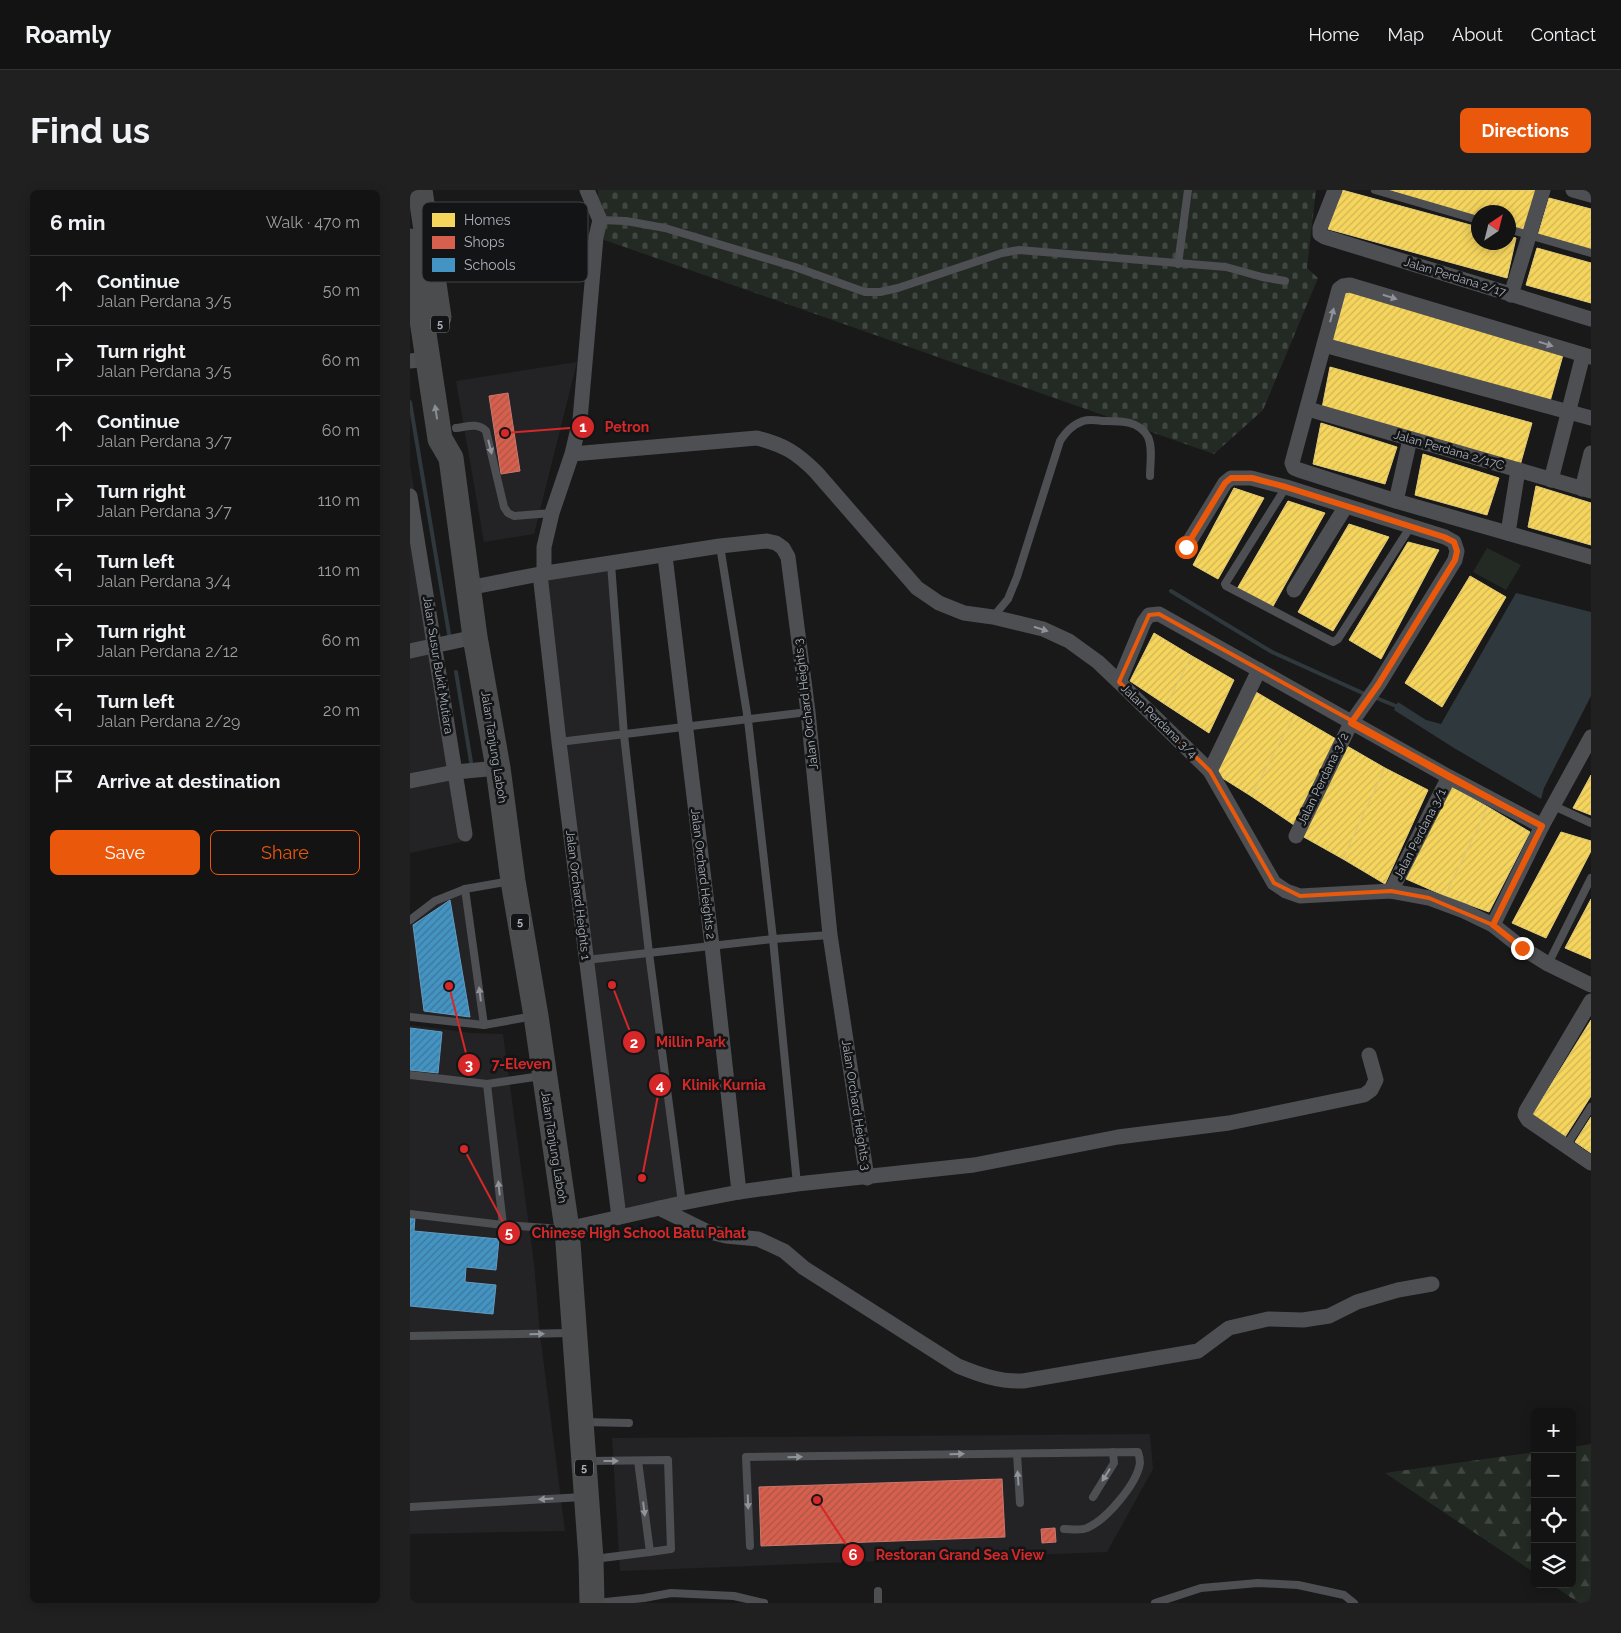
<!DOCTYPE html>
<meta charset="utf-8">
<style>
:root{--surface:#131313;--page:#202021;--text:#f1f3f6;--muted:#9d9ea0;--line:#323233;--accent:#ea580c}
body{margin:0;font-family:Raleway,sans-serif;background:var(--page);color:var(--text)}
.controls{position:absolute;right:15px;bottom:15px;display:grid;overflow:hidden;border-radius:8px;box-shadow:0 2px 12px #0003}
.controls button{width:45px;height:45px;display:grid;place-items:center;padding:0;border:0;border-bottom:1px solid var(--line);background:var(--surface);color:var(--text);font:25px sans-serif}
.compass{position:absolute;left:1061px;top:15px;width:45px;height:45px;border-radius:50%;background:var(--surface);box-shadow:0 2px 12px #0003;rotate:35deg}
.stop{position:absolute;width:15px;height:15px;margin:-11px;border:4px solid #ea580c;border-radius:50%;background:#fff}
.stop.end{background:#ea580c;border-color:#fff;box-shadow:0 1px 5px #0008}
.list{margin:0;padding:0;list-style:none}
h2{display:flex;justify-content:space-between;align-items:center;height:65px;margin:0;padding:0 20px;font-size:21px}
h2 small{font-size:16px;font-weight:400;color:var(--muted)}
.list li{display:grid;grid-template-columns:32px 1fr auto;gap:15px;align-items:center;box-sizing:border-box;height:70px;padding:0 20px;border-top:1px solid var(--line)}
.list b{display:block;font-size:19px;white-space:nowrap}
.list p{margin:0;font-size:16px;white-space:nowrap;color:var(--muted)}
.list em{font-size:16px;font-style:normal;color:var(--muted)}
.actions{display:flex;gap:10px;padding:15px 20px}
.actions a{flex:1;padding:11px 0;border:1px solid var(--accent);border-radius:8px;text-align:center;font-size:18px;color:var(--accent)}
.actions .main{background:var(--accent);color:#fff}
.icon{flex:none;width:28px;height:28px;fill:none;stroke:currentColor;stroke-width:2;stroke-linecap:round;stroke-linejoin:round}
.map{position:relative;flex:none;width:1181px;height:1413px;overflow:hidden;border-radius:8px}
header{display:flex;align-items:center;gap:30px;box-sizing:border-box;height:70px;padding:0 25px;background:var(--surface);border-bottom:1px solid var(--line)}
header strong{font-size:24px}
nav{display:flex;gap:28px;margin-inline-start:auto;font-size:18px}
.intro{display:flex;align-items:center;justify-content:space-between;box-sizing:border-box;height:120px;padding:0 30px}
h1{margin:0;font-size:35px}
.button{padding:12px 22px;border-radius:8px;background:var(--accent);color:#fff;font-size:18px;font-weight:700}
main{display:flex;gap:30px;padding:0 30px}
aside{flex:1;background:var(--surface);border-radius:8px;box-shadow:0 2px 12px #0003}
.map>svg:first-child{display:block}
</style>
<header>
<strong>Roamly</strong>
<nav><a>Home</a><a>Map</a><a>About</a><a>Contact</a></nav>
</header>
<div class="intro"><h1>Find us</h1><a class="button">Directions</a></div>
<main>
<aside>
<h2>6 min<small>Walk · 470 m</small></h2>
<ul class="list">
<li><svg class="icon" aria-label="ahead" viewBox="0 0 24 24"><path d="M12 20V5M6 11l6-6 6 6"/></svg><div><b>Continue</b><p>Jalan Perdana 3/5</p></div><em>50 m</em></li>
<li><svg class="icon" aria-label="right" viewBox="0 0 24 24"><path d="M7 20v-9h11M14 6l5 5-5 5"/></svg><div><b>Turn right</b><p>Jalan Perdana 3/5</p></div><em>60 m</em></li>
<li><svg class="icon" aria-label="ahead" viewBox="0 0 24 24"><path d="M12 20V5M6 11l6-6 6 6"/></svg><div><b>Continue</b><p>Jalan Perdana 3/7</p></div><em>60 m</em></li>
<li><svg class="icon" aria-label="right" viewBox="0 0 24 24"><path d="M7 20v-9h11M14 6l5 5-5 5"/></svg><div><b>Turn right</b><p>Jalan Perdana 3/7</p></div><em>110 m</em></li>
<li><svg class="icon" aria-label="left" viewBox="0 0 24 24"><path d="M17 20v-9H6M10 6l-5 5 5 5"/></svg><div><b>Turn left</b><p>Jalan Perdana 3/4</p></div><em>110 m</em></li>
<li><svg class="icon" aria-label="right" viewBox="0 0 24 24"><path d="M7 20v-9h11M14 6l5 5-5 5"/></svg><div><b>Turn right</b><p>Jalan Perdana 2/12</p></div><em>60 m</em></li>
<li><svg class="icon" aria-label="left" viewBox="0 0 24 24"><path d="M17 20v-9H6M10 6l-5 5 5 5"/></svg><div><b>Turn left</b><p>Jalan Perdana 2/29</p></div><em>20 m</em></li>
<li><svg class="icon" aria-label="arrive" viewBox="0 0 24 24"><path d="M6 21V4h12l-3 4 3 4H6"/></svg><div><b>Arrive at destination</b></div></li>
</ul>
<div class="actions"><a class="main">Save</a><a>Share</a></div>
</aside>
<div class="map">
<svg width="1181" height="1413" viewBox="0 0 1181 1413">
<defs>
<pattern id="forest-firs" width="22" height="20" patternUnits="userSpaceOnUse" patternTransform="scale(1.25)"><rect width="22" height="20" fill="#232a23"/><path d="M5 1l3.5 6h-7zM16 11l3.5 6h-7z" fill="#404641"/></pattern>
<pattern id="cemetery-stones" width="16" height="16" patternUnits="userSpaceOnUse" patternTransform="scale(1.25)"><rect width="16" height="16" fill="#232a23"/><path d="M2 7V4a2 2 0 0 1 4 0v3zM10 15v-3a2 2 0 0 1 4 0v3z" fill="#404641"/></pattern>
<pattern id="homes-hatch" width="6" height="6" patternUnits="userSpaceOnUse" patternTransform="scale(1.25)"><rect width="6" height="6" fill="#f6d55c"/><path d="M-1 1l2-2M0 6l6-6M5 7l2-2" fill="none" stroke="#cfb555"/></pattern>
<pattern id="shops-hatch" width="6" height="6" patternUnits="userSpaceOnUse" patternTransform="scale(1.25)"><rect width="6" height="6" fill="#d6604d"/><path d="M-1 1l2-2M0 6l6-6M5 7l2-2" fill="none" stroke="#ad5548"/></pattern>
<pattern id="schools-hatch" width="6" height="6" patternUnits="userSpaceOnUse" patternTransform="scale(1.25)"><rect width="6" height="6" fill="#4393c3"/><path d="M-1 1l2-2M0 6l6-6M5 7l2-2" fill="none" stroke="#3e7799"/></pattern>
</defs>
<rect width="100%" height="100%" fill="#191919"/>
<g fill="#232325">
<polygon points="167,172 124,344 74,352 46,191"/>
<polygon points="0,275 60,650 0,663"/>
<polygon points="203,369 218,552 246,795 276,1016 205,1033 124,380"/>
<polygon points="57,696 78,838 0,830 0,727 23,708"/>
<polygon points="0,835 61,843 93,844 124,1073 130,1144 155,1341 0,1344"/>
<polygon points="740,1244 743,1279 697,1362 210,1381 202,1248"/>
</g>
<g fill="url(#forest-firs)">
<polygon points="1181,1254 1181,1413 1169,1413 1141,1394 1162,1394 1162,1257"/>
<polygon points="1125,1262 1125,1383 975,1283"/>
</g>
<polygon fill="url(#cemetery-stones)" points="188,0 906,0 897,78 908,88 853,220 804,264 186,47"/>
<polygon fill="#232a23" points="1077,358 1111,375 1096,400 1063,382"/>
<polygon fill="#2f383c" points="1106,403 1181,422 1181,506 1134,598 1131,609 1044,558 984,520 988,512 1016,530 1031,534"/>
<g fill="url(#homes-hatch)" stroke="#e0ca78">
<polygon points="932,0 1068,37 1068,52 1098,52 1098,46 1106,48 1097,88 918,39"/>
<polygon points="974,0 1125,0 1116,40 1098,35 1098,22 1068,22 1068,26"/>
<polygon points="1139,8 1181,19 1181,60 1128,45"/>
<polygon points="1127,58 1181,73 1181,113 1116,95"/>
<polygon points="936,101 1153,165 1139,215 922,150"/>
<polygon points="920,177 1122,233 1109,279 912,218"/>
<polygon points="911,233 987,257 975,294 903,274"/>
<polygon points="1013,264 1089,288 1077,325 1005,305"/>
<polygon points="1126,296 1181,313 1181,355 1118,337"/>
<polygon points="824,298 854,308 808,389 783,375"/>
<polygon points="878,311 915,323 862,418 827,399"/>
<polygon points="939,334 979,347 923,441 888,422"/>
<polygon points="998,352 1029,360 971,469 939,450"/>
<polygon points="1060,386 1096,407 1032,517 995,493"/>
<polygon points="744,443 782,466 756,515 720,491"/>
<polygon points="782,466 824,490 799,543 756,515"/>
<polygon points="846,502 885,525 841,606 806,584"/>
<polygon points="885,525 926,549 884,635 841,606"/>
<polygon points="937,556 975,578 933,669 892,646"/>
<polygon points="975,578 1018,600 975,694 933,669"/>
<polygon points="1181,585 1181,625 1163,618"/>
<polygon points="1040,595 1078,617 1035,706 996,689"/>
<polygon points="1078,617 1120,642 1079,722 1035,706"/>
<polygon points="1151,642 1181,651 1181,661 1136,748 1102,733"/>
<polygon points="1181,709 1181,769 1155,758"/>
<polygon points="1181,830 1181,906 1155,947 1122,925"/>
<polygon points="1181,927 1181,963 1165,952"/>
</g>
<g fill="url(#shops-hatch)" stroke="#c9786e">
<polygon points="98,203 110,281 91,284 79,206"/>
<polygon points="592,1289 595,1347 351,1356 349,1297"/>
<polygon points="645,1338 646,1352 632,1353 631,1339"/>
</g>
<g fill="url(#schools-hatch)" stroke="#629cc0">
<polygon points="40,710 60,827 14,821 3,735"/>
<polygon points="0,838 32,842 28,883 0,880"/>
<polygon points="0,1027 5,1027 4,1041 89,1049 86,1080 56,1077 55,1092 86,1095 83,1124 0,1116"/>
</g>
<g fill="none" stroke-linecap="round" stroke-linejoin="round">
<g stroke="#2f383c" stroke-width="4">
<polyline points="0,212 40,450"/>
<polyline points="761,401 862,462 957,505"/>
<polyline points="46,482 61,572"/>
<polyline points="964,507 986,516"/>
</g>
<g stroke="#4e4f52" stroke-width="8">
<polyline points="965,0 1068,30"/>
<polyline points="190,30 216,31 255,38 385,77 455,102 470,102 488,98 592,63 609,60 816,77 852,87 875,91"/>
<polyline points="1098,39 1181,63"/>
<polyline points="768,74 778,0"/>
<path d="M46 238C56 237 68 232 76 241L94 317 98 323 104 326 142 323"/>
<polyline points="876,297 815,394 816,396 923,452 928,449 1001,336"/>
<polyline points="310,356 338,530 363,749 387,994"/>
<polyline points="201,374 214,545 239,763 272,1013"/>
<path d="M583 427 598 409 607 387 650 251C656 242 662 235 673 231 679 229 686 230 693 231 709 231 729 230 738 247 743 258 740 274 740 286"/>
<polyline points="149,552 398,522"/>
<polyline points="1144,616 1181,633"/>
<polyline points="101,691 55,699 74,835 124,826"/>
<polyline points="0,730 25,711 55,699"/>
<polyline points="176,770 363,749 420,745"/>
<polyline points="1138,774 1181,688"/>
<polyline points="0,827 74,835"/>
<polyline points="0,885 77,894 131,886"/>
<polyline points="77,894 93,1035 152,1039"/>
<polyline points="1156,956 1181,917"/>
<polyline points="0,1024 93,1035"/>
<polyline points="0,1146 160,1143"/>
<polyline points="173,1232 219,1233"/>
<polyline points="607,1264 610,1313"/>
<polyline points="178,1271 258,1270 261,1359 240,1362"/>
<polyline points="683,1307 704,1273 703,1262"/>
<polyline points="0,1317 173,1307"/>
<path d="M340 1356 336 1267 728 1262C729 1265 730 1270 730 1273 727 1294 696 1330 677 1338 671 1341 660 1339 654 1339"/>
<polyline points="184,1369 240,1362 228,1271"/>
<polyline points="468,1401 468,1413"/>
<polyline points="186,1413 234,1408 261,1403 324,1406 354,1413"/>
<polyline points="745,1413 791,1398 848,1393 888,1395 934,1405 944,1413"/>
</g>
<g stroke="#4e4f52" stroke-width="15">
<polyline points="925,0 910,38 910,44 915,47 1181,129"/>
<polyline points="1163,0 1181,5"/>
<polyline points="1101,105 1133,0"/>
<polyline points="914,155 1181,228"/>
<polyline points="1181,167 940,95 933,96 929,99 882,273 884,278 889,280 986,311 1181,367"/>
<polyline points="0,171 18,169"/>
<polyline points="898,219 1181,301"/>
<path d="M162 264 347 248C374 255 386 262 406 282L507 398 529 413 554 423 583 427 633 439 659 451 688 472 709 492"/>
<polyline points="1141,290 1173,165"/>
<polyline points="1172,299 1181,263"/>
<polyline points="0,306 55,644"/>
<polyline points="986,311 1000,249"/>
<polyline points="1098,343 1108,280"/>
<polyline points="776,357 815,293 821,288 841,288 876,297 1035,347 1044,352 1047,361 1045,370 968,495 941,533 886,646"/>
<polyline points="255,366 302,756 329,1002"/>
<polyline points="130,384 149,552 209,1027"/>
<polyline points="134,384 134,357 142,323 162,264 170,230 186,47 190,30 177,0"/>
<polyline points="58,398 130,384 310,356 357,351 366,353 373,358 378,367 398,522 420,745 457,988"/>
<polyline points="884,400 936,316"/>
<polyline points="0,461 65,447"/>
<polyline points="800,581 849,480"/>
<polyline points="0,591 45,582 88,578"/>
<polyline points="1132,636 1039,587 749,424 739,425 734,432 709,492 800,581 864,693 876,701 890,706 981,701 1019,708 1054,721 1083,735 1112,758 1138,774 1181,795"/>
<polyline points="981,701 1039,587"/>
<polyline points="1083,735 1132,636 1181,547"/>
<polyline points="1181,811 1116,921 1115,925 1118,930 1181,973"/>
<path d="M249 1018 296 1041 316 1046 348 1049 374 1061 394 1078 548 1176C570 1185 590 1192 613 1191L788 1161 819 1138 858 1129 893 1130 919 1126 947 1112 988 1100 1022 1094"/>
<polyline points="157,1039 272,1013 329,1002 387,994 564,975 708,947 819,933 954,905 961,900 966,890 959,865"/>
</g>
<g stroke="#4b4c4e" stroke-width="25">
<polyline points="10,0 29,127"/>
<polyline points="0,51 30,249 41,268 65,447 88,578 103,691 126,826 157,1039 181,1369 182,1413"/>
</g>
</g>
<defs><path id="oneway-solid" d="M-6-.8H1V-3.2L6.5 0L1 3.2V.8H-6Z" transform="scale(1.25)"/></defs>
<g fill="#8f949b">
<use href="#oneway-solid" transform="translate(980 107) rotate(17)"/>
<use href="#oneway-solid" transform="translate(922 125) rotate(-75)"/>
<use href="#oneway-solid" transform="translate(1136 154) rotate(17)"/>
<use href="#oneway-solid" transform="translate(80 257) rotate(76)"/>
<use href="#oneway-solid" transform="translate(631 439) rotate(18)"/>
<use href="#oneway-solid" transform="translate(70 804) rotate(-97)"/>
<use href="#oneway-solid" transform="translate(89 998) rotate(-96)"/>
<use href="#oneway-solid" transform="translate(127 1144) rotate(-2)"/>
<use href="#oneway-solid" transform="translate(547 1264) rotate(-1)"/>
<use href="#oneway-solid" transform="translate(385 1267) rotate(-1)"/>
<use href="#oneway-solid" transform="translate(201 1271)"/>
<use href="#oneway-solid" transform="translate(696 1285) rotate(122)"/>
<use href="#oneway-solid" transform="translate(608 1288) rotate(-94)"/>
<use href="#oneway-solid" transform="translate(136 1309) rotate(177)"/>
<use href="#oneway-solid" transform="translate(338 1312) rotate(88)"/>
<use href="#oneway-solid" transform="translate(234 1319) rotate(83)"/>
</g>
<use fill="#898e94" href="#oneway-solid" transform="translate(26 222) rotate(-99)"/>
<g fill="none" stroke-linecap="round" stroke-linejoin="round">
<polyline stroke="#ea580c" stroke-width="6" points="776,357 815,293 821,288 842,288 876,297 1034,347 1044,352 1047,361 1045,370 968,495 941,533 1039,587 1132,636 1083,735 1112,758"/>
</g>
<path fill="none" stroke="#e8590c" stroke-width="4" stroke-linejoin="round" d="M749 424 1132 636 1083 735 1019 708 981 701 890 706 864 693 800 581 709 492 739 425Z"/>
<g text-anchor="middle" stroke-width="5" stroke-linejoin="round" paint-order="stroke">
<g fill="#131416" stroke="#7d8289" stroke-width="1">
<rect x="21" y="125.5" width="18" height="17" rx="4"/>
<rect x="101" y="723.5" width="18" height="17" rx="4"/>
<rect x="165" y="1269.5" width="18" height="17" rx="4"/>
</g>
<g font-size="11" font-weight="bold" fill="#abb1ba">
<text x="30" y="138">5</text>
<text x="110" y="736">5</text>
<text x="174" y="1282">5</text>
</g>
<g font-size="12" fill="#abb1ba" stroke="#131416">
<text transform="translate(1045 87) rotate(17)" y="4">Jalan Perdana 2/17</text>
<text transform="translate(1039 260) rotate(16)" y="4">Jalan Perdana 2/17C</text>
<text transform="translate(28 475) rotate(81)" y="4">Jalan Susur Bukit Mutiara</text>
<text transform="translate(396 514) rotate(-97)" y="4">Jalan Orchard Heights 3</text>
<text transform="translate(749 531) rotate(44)" y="4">Jalan Perdana 3/4</text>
<text transform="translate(84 557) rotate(81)" y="4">Jalan Tanjung Laboh</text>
<text transform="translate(913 589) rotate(-64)" y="4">Jalan Perdana 3/2</text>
<text transform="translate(1010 644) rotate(-63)" y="4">Jalan Perdana 3/1</text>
<text transform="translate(293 684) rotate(83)" y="4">Jalan Orchard Heights 2</text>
<text transform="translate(168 705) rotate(83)" y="4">Jalan Orchard Heights 1</text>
<text transform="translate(446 915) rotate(81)" y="4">Jalan Orchard Heights 3</text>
<text transform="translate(144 957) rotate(81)" y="4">Jalan Tanjung Laboh</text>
</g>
</g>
<rect x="12" y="12" width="166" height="80" rx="8" fill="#131416" stroke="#414347" stroke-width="1"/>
<rect x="22" y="23" width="23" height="14" fill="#f6d55c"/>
<rect x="22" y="46" width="23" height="13" fill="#d6604d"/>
<rect x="22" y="68" width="23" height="14" fill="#4393c3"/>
<g font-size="14" fill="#abb1ba">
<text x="54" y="35">Homes</text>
<text x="54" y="57">Shops</text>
<text x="54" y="80">Schools</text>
</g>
<path fill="none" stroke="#d62828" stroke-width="2" d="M95 243L173 237M202 795L224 852M39 796L59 875M232 988L250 895M54 959L99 1043M407 1310L443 1365"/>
<g fill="#d62828" stroke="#131416" stroke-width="2">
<circle cx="95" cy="243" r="5"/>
<circle cx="202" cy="795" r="5"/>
<circle cx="39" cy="796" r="5"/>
<circle cx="232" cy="988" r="5"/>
<circle cx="54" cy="959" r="5"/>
<circle cx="407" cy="1310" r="5"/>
<circle cx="173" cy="237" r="12"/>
<circle cx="224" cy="852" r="12"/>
<circle cx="59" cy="875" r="12"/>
<circle cx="250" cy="895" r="12"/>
<circle cx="99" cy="1043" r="12"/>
<circle cx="443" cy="1365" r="12"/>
</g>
<g font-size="15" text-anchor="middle" font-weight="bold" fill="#fff">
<text x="173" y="242">1</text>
<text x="224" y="858">2</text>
<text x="59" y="880">3</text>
<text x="250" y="900">4</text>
<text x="99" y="1048">5</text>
<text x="443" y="1370">6</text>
</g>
<g font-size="14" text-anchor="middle" font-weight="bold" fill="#d62828" stroke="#131416" stroke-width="5" stroke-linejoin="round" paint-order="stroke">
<text x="217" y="242">Petron</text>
<text x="281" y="857">Millin Park</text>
<text x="111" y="879">7-Eleven</text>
<text x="314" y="900">Klinik Kurnia</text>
<text x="229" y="1048">Chinese High School Batu Pahat</text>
<text x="550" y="1370">Restoran Grand Sea View</text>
</g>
</svg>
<div class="controls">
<button>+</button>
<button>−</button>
<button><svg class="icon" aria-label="locate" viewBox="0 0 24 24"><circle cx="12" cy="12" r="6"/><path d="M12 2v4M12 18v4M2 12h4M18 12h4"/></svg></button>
<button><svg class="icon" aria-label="layers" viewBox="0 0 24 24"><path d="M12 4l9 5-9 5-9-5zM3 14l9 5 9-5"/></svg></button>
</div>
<svg class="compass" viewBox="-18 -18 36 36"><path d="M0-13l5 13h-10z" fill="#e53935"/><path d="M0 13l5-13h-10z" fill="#9d9ea0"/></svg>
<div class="stop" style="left:776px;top:357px"></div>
<div class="stop end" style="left:1112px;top:758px"></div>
</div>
</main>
